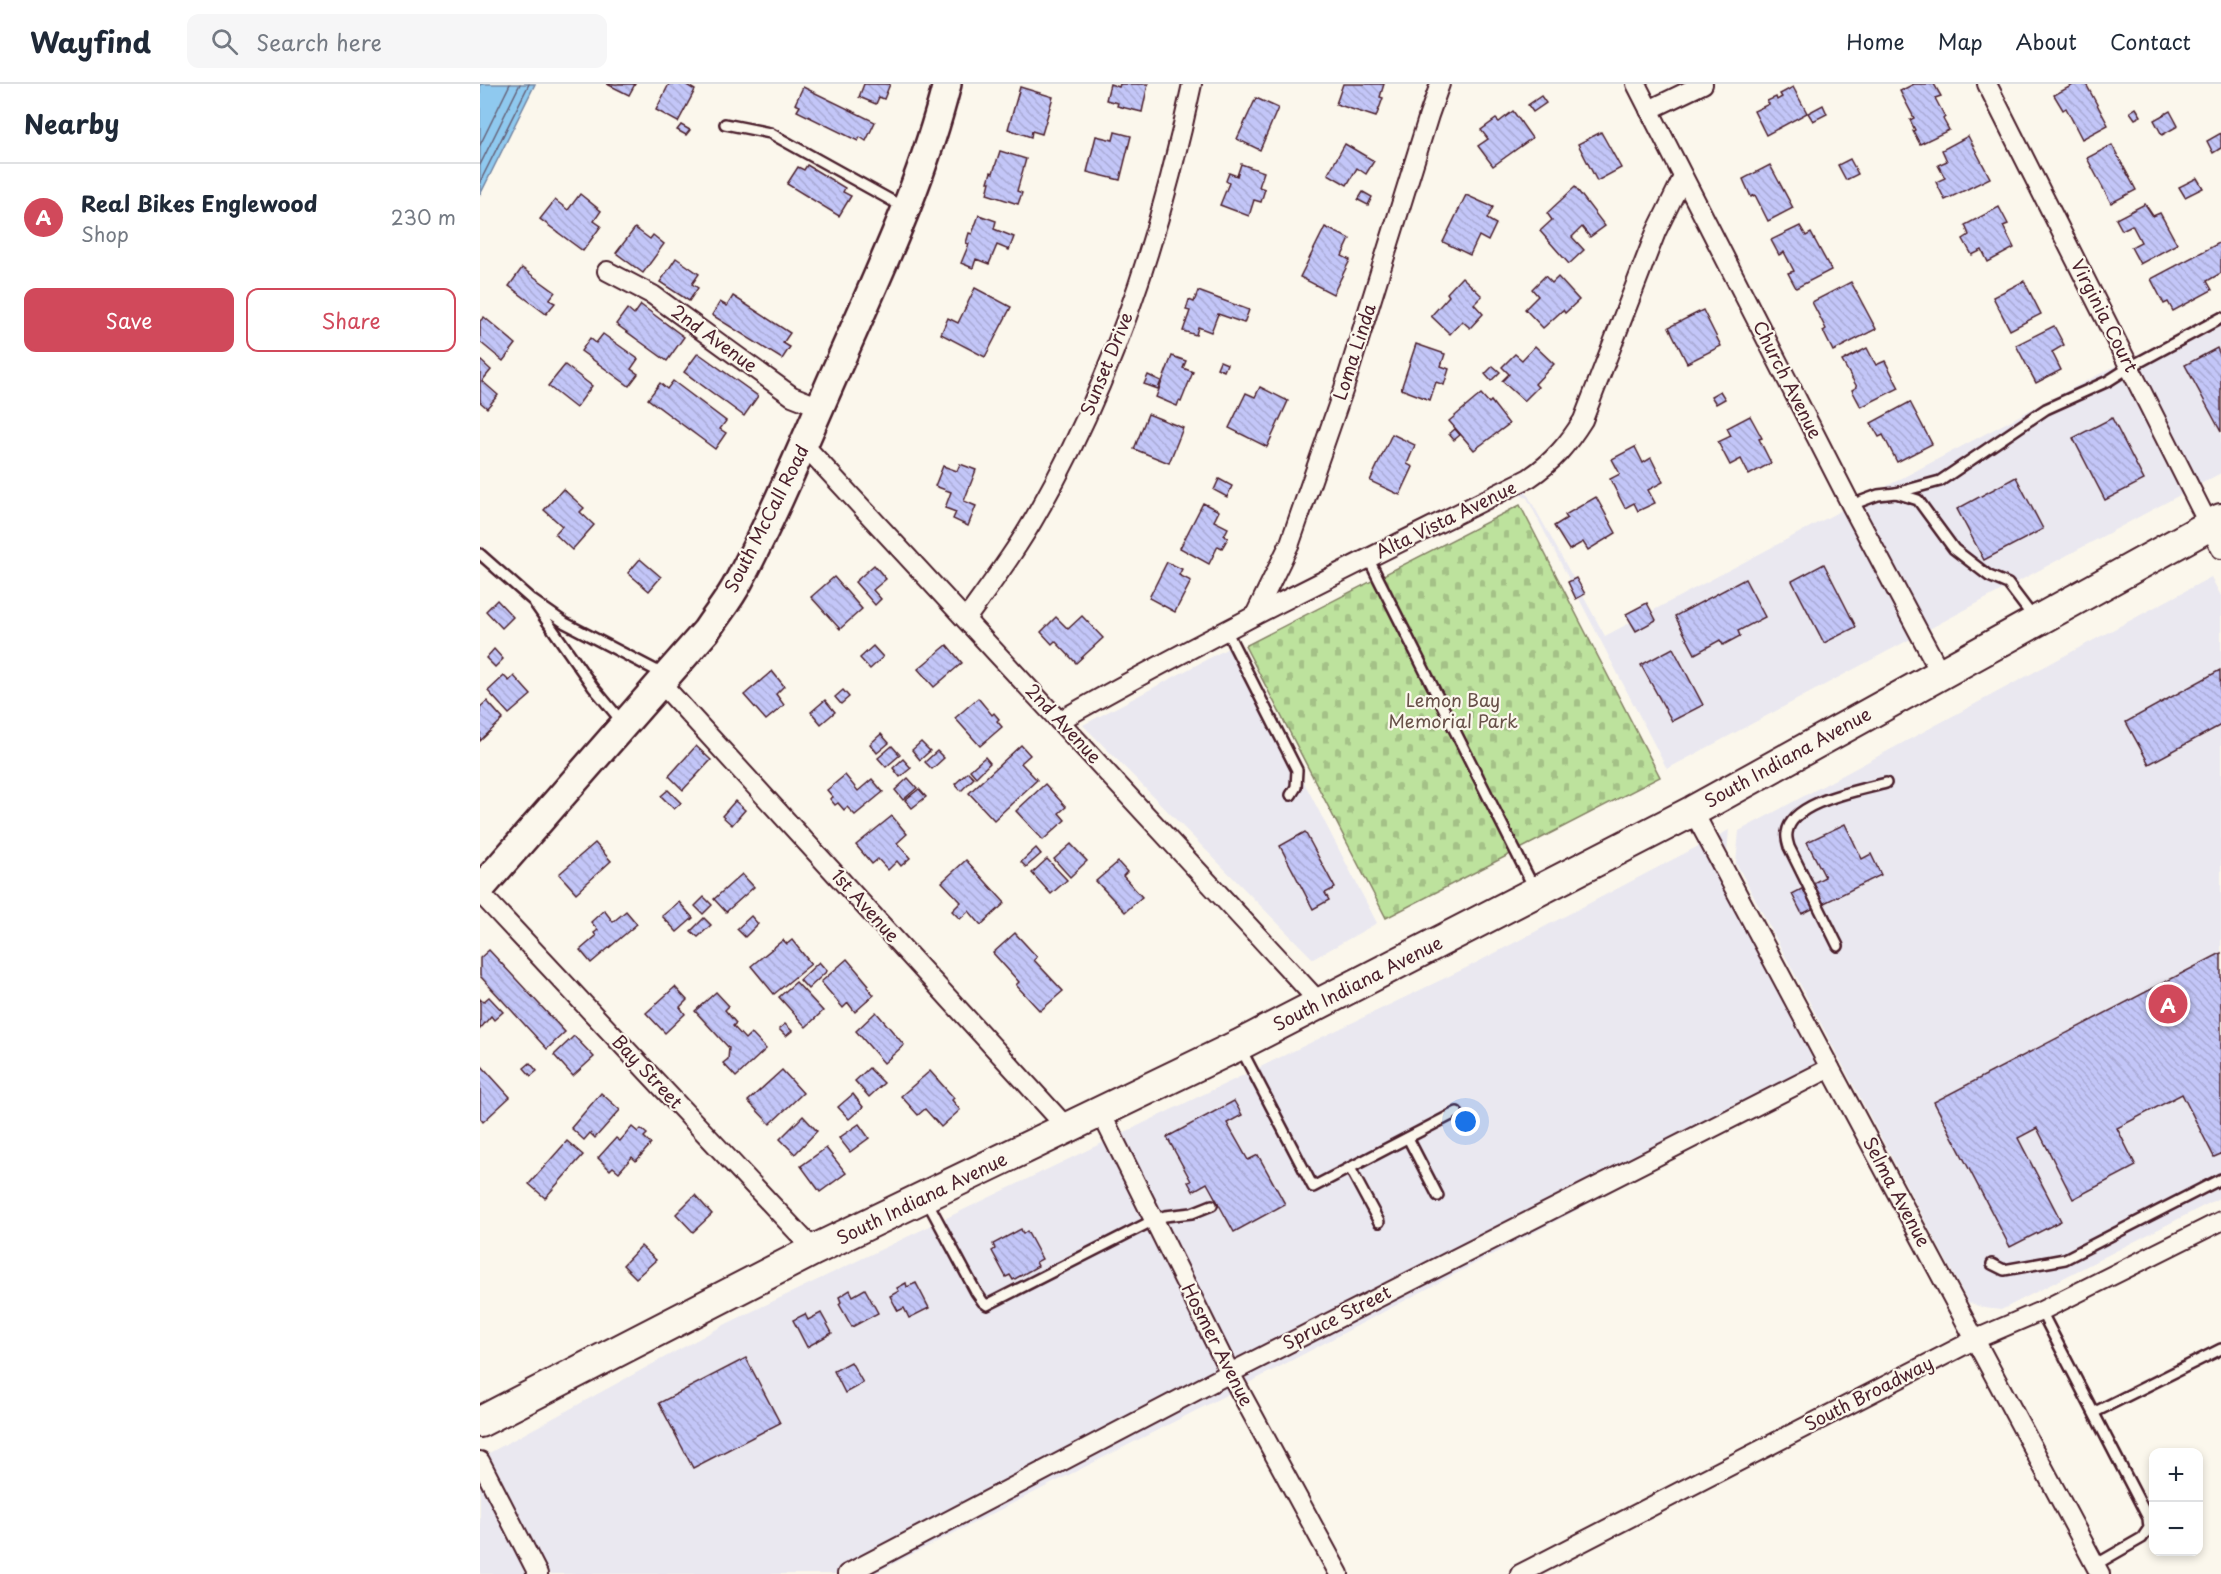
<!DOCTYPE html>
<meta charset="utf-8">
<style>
:root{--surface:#fff;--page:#f6f6f7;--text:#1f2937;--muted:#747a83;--line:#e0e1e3;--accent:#d1495b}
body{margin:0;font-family:"Playpen Sans",sans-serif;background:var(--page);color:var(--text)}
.controls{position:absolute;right:18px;bottom:18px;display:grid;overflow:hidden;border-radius:12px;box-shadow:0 3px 9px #0003}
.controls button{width:54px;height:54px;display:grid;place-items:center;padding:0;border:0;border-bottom:2px solid var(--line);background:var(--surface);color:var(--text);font:30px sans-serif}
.you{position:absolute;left:986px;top:1038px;width:21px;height:21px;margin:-15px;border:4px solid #fff;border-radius:50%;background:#1a73e8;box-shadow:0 0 0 9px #1a73e833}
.badge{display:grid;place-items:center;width:39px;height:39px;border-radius:50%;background:var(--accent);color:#fff;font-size:20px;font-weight:700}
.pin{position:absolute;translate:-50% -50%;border:3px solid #fff;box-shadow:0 2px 6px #0006}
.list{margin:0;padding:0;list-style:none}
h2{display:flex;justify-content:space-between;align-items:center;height:78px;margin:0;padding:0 24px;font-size:26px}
h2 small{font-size:20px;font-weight:400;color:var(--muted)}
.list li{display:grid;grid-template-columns:39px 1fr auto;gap:18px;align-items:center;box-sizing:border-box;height:108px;padding:0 24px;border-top:2px solid var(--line)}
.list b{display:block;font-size:22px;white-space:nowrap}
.list p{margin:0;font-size:20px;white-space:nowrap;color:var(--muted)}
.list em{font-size:20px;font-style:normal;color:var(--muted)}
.actions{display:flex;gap:12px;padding:18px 24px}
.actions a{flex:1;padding:14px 0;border:2px solid var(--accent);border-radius:12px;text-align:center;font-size:21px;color:var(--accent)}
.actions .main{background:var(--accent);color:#fff}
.icon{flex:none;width:33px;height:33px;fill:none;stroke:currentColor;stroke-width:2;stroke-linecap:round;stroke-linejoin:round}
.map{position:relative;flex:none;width:1741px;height:1490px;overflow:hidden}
header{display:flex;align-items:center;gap:36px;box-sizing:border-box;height:84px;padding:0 30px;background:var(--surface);border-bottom:2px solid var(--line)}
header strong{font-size:28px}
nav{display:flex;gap:33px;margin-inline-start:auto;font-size:21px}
.search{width:420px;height:54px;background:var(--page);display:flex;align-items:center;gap:15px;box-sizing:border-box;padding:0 21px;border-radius:12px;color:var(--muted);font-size:22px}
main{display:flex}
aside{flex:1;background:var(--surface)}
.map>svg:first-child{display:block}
</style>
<header>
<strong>Wayfind</strong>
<div class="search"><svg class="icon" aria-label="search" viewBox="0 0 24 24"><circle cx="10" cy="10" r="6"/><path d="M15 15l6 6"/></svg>Search here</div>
<nav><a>Home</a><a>Map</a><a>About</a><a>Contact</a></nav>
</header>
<main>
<aside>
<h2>Nearby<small></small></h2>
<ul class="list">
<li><span class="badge">A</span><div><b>Real Bikes Englewood</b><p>Shop</p></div><em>230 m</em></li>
</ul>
<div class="actions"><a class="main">Save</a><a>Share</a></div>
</aside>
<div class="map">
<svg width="1741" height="1490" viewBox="0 0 1741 1490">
<defs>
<pattern id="cemetery-stones" width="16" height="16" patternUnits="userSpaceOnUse" patternTransform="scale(1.5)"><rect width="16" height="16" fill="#bde29d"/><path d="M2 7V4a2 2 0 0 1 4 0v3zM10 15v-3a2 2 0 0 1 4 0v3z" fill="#a4c187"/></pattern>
<pattern id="building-back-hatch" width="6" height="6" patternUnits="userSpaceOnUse" patternTransform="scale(1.5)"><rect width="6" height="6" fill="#c3c6f8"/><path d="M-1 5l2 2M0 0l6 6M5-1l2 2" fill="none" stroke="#a9aad5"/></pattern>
</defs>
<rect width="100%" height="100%" fill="#fbf7ec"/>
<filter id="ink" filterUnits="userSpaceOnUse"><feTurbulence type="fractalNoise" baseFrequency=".0167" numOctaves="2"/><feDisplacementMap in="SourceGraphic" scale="12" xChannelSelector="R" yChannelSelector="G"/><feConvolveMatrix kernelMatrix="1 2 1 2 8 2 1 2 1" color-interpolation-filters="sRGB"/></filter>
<g filter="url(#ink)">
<g fill="#eae8f0">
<polygon points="1741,228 1741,389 1187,685 1047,414 1041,411 1035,412 957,452 1045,406 1125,552 1565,318"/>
<polygon points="1731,493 1741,512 1741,1113 1521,1226 1504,1224 1488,1218 1256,779 1259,747"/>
<polygon points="756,560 756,567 897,839 833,875 603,641"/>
<polygon points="1249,746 1246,779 1356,989 727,1321 393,1490 0,1490 0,1374 246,1240 990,882"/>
</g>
<polygon fill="url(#cemetery-stones)" stroke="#848064" stroke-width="1.5" points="1040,421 1180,693 906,834 765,562"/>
<polygon fill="#8fc9ef" stroke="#7385a1" stroke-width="1.5" points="0,0 55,0 0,111"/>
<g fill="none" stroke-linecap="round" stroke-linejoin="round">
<g stroke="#666379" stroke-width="1.5">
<polyline points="0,61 30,0"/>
<polyline points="0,81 40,0"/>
<polyline points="0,98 49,0"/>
</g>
</g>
<g fill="url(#building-back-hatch)" stroke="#4a1f2b" stroke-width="1.5">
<polygon points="127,0 155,0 149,11"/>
<polygon points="189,0 205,0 215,6 198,38 176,26"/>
<polygon points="384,0 410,0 404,15 399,13 396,20 379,13"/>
<polygon points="630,0 639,3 640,0 668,0 662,28 637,22 638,19 626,16"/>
<polygon points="863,0 904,0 900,13 903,14 896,33 856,20"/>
<polygon points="1434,0 1454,0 1461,12 1455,14 1465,33 1463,35 1469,46 1440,60 1433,47 1435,46 1430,36 1434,34 1420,7"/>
<polygon points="1595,0 1606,0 1628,41 1602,55 1586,24 1583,26 1574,11"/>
<polygon points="323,3 395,38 386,57 380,53 378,57 317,27 320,22 315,20"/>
<polygon points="540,3 573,13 562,50 552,47 551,53 528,45"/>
<polygon points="1313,3 1327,29 1286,51 1274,27 1289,20 1287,17 1296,13 1297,16 1302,13 1300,10"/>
<polygon points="1061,12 1066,19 1053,28 1048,21"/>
<polygon points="776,14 798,24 780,66 757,55"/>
<polygon points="1343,21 1347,30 1333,37 1328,29"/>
<polygon points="1656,24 1661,32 1655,35 1650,28"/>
<polygon points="1033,27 1052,54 1013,82 998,62 1008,55 1001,46 1016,35 1019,38"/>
<polygon points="1690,27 1698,42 1682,51 1674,36"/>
<polygon points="201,41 210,46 206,51 197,46"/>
<polygon points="635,48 651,52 640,96 607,88 616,52 633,56"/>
<polygon points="1121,48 1141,84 1117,97 1098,60"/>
<polygon points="1741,49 1741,64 1733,69 1727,57"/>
<polygon points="1488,52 1510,94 1465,116 1456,98 1465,94 1458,81 1467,77 1462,66"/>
<polygon points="865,60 894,77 886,90 877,84 867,101 848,90"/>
<polygon points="1632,61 1656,106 1631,119 1607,74"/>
<polygon points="520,67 546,75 537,107 542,109 538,120 507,110 510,98 508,98 511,88 513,89"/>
<polygon points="1370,75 1378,90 1366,96 1358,81"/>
<polygon points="761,80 784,88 779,103 785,105 781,118 774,116 769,132 740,121 749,99 746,97 749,89 757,92"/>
<polygon points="327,81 365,104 363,108 371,112 359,132 307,100 318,83 324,86"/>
<polygon points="1290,81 1313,124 1288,137 1275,111 1271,113 1263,95"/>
<polygon points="1717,94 1723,104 1705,113 1699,103"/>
<polygon points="1095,103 1125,142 1110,153 1102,143 1092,153 1104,166 1089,180 1060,147 1072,136 1067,129"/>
<polygon points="883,108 892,113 888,121 878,116"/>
<polygon points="100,110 121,127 114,137 121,142 103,167 60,135 75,116 88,126"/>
<polygon points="986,111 1013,123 1007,135 1016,140 1008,157 999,152 990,171 963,158"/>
<polygon points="1665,120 1673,132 1680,129 1697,160 1660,180 1651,163 1661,158 1652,141 1642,146 1636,135"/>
<polygon points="1519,123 1528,140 1523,142 1534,164 1508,178 1502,166 1492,171 1483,155 1489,151 1485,141"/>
<polygon points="499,131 516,137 514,145 534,153 529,166 517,161 509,180 496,175 493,184 481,179 489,160 486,159 489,149 492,150"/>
<polygon points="1320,142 1326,152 1331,149 1351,186 1316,204 1308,189 1314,187 1304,168 1299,171 1291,156"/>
<polygon points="845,143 870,155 862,172 870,176 853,210 820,193"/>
<polygon points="155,144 170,155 173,151 184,160 163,189 136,169"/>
<polygon points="1741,158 1741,189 1727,197 1732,206 1693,227 1688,218 1684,220 1671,195"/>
<polygon points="196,174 219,190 212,200 218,204 209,217 180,198"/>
<polygon points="42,184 75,208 69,216 75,219 66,230 29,202"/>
<polygon points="1065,192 1072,199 1078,193 1099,216 1085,229 1083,226 1063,244 1045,225 1058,212 1052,205"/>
<polygon points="982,193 1002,212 994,220 1003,230 990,244 982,237 970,250 951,232 969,212 967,209"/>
<polygon points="1544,197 1561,230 1530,246 1513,213"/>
<polygon points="1371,198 1396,245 1353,267 1343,247 1346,245 1332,218"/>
<polygon points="495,204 531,223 505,273 461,250 468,234 478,239"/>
<polygon points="718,207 769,226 764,239 738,230 731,248 718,243 716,251 703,247 710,227 706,226 709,216 714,218"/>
<polygon points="253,212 310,249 303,259 310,263 302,275 232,231 240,218 247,222"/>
<polygon points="161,221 204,253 187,277 136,240 147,225 154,231"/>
<polygon points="1223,226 1241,262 1207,279 1189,243"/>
<polygon points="4,233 36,260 23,277 0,258 0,237"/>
<polygon points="1574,242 1584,261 1572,268 1581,286 1556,299 1536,261"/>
<polygon points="123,250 158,275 151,285 158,290 149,302 101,267 110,254 116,259"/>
<polygon points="936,260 965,270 961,282 969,285 964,301 956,298 950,316 921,305"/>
<polygon points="1055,262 1074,280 1055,300 1058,303 1044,317 1022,297 1029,290 1022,283 1035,270 1042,276"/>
<polygon points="1387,264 1396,281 1405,277 1419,304 1381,323 1372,306 1377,303 1362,277"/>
<polygon points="1737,264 1741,273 1741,348 1705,281"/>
<polygon points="218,269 278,312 264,332 204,288"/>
<polygon points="692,272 706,277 703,284 713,288 701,318 699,317 697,322 676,313"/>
<polygon points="0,276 11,286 2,297 18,311 7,324 0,318"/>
<polygon points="740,277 747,280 744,287 737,284"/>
<polygon points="85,281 112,302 96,324 68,302"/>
<polygon points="1013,282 1020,288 1011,297 1005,290"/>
<polygon points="668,291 681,297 678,305 664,300"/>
<polygon points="193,297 246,337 240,345 246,349 235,365 168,315 180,299 187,305"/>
<polygon points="780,303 808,317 787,363 749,344 766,309 775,313"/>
<polygon points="1240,307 1245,315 1236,320 1231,312"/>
<polygon points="1001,310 1009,319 1011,317 1029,340 994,366 969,337"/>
<polygon points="1430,318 1452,360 1417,378 1403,351 1399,353 1391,339"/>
<polygon points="668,330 703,344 689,379 654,365"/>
<polygon points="1270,332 1282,354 1279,355 1291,379 1269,391 1261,375 1250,381 1238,358 1251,352 1247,344"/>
<polygon points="1632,334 1664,396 1625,416 1593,354"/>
<polygon points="975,345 980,351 974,356 969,350"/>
<polygon points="912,350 935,361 927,380 933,383 920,411 890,397"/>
<polygon points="1155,363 1163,379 1171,374 1183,398 1168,406 1175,419 1158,427 1154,419 1145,424 1130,395 1140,390 1132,375"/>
<polygon points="480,380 496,386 484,417 496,422 488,442 473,435 476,428 465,424 471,408 455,402 463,382 477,387"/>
<polygon points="1536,393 1563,445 1504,476 1477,425"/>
<polygon points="739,395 752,402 747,413 734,406"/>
<polygon points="83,405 104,424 100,428 114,441 92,466 75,450 82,442 64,426"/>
<polygon points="1116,413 1136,449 1108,466 1103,458 1089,466 1074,442 1087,434 1085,431"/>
<polygon points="723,419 739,427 734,437 748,444 744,452 748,454 742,464 738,462 729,480 700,464"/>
<polygon points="160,475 181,493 169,507 148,489"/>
<polygon points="687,478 702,485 699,491 711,497 695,528 669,514"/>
<polygon points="1344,480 1376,543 1344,559 1312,497"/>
<polygon points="394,481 406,495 393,506 401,515 395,521 375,498"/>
<polygon points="354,493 382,525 360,545 331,513"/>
<polygon points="1096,494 1105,510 1096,515 1088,498"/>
<polygon points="1265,495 1285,533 1258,547 1260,552 1243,561 1240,556 1215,570 1195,532"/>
<polygon points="17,516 33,533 22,544 6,527"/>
<polygon points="1167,519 1176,536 1156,547 1146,530"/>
<polygon points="602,532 623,554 596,579 575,557 572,560 561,548 576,533 588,545"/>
<polygon points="467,561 482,579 454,603 438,585"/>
<polygon points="393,562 403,573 390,585 380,574"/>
<polygon points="1193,564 1223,621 1192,637 1161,581"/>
<polygon points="14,565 23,575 15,583 6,574"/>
<polygon points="1740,586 1741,641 1669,680 1646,638"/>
<polygon points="292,587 304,602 296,610 304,621 286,636 264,611"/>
<polygon points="24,592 29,597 34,592 51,611 29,630 8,607"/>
<polygon points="363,606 369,613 361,620 355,613"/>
<polygon points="498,614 512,631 514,629 519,635 517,637 522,643 500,662 475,634"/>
<polygon points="345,616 355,628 341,640 331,628"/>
<polygon points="7,617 23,635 0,657 0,623"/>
<polygon points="401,650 409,659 397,669 390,660"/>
<polygon points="441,658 450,667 440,676 432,666"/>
<polygon points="541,661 550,671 541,679 557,696 514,736 489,709"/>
<polygon points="216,662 231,676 203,706 189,692"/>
<polygon points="412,662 420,671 406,683 398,674"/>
<polygon points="457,667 464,674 452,685 445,678"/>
<polygon points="505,673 510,679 496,693 490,686"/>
<polygon points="423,675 431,684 420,693 413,684"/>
<polygon points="488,688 494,694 481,707 475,700"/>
<polygon points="365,691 378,707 392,695 403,708 375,731 367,723 364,726 358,719 355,721 350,715 353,713 347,706"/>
<polygon points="428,694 437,704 423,716 415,706"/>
<polygon points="565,700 586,723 579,729 585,736 563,756 536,727"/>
<polygon points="439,705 446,713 432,724 425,716"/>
<polygon points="188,706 201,719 194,725 181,712"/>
<polygon points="255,717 265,726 252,741 242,732"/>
<polygon points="412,732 427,750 417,759 430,774 421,782 417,777 408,786 398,775 392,780 376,761"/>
<polygon points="1365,740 1382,775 1391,770 1401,791 1322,830 1312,810 1345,793 1327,758"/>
<polygon points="825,748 855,804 845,809 849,816 833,825 800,762"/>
<polygon points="115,759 131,777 96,809 79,790"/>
<polygon points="591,760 607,777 590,793 574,775"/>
<polygon points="556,764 561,770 546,783 541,778"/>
<polygon points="567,775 587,796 571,810 552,789"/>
<polygon points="486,776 525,819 501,841 489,827 480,835 472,827 481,818 462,798"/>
<polygon points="638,778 647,788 643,792 662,813 645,828 616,797"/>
<polygon points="262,790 274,803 246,828 234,815"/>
<polygon points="224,813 232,821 223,830 215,822"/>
<polygon points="199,818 213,834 197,848 182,832"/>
<polygon points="124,826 133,838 146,827 157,840 111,879 100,866 116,852 114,849 118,846 111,838"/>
<polygon points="271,832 278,840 265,853 257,845"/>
<polygon points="224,834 231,841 218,853 211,847"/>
<polygon points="535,849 557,873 554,876 583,907 560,927 536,901 539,898 513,869"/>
<polygon points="303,856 307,860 312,856 331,880 294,910 271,882"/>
<polygon points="9,866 85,948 67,965 0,892 0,874"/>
<polygon points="1741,869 1741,1070 1734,1073 1702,1010 1637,1044 1656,1082 1593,1115 1557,1044 1538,1054 1581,1137 1530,1163 1454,1018"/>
<polygon points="367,875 389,901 387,903 394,911 375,928 368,919 363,924 341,898"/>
<polygon points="339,878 347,887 328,905 320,896"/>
<polygon points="316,898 343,927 326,943 299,913"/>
<polygon points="195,903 207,916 200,923 205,930 185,949 166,929"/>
<polygon points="236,908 249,922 245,926 256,939 253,942 265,955 271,949 286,965 256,993 243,979 248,975 249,964 215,927"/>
<polygon points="9,913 23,928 14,936 11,932 0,945 0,915 3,918"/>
<polygon points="396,928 424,961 404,979 376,947"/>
<polygon points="305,940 312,947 306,952 299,945"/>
<polygon points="94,952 114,973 93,992 74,971"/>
<polygon points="50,979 57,987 51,992 44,984"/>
<polygon points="0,980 30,1013 3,1038 0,1034"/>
<polygon points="389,984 404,999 389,1013 375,997"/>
<polygon points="302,986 323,1009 290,1040 268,1017"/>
<polygon points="450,987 474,1014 472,1016 480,1026 461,1043 445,1025 438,1031 421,1012"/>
<polygon points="121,1009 140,1026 115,1054 110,1049 104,1056 91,1044"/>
<polygon points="373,1010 383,1023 369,1035 358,1023"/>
<polygon points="754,1017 762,1031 747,1039 768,1076 778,1071 805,1120 754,1148 727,1099 713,1107 708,1098 711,1097 687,1053"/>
<polygon points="323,1032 337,1047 315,1070 300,1055"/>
<polygon points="379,1040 389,1054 370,1068 359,1054"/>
<polygon points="152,1043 158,1048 161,1045 167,1050 164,1053 171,1060 156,1077 152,1073 139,1088 133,1083 130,1086 118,1074 136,1054 140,1057"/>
<polygon points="87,1057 103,1071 65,1114 49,1100"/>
<polygon points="346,1064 366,1089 340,1108 321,1082"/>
<polygon points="215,1111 232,1130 213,1148 196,1130"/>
<polygon points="541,1145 543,1150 547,1147 562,1175 556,1178 558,1182 533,1196 530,1191 526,1193 512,1167 515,1165 513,1160"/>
<polygon points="161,1162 176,1176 156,1194 143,1181"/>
<polygon points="426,1199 427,1203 436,1199 449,1224 429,1234 424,1224 418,1227 410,1212 419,1207 417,1204"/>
<polygon points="385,1205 398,1229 372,1243 359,1220 361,1218 359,1213 370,1206 373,1212"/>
<polygon points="341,1229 352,1249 327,1263 313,1236 325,1230 328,1236"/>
<polygon points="266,1274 300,1339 213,1384 179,1319"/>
<polygon points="371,1278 383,1299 365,1309 354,1287"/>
</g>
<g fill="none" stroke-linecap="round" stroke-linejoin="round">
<g stroke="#4a1f2b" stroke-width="14">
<g id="lane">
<polyline points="245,40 290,49 425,124"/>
<polyline points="1416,409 1460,397 1566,325 1628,297 1650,283 1741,234"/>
<polyline points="1371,421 1398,411 1416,409 1438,416 1474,465 1509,492 1528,500 1553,533"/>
<polyline points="0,470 52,516 85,539 185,591"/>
<polyline points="888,474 1055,806"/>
<polyline points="55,520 113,603 143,639"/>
<polyline points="746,546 817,686 816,703 811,711"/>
<path d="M1358 862 1309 763C1308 759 1306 754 1307 749 1311 717 1382 706 1406 699"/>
<polyline points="760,963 833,1103 977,1028"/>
<polyline points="928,1054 958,1112"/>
<polyline points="870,1084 899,1138"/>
<polyline points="446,1115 496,1208 503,1218 507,1221 674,1136 685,1132 712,1129 732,1121"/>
<polyline points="1512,1180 1524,1186 1585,1175 1741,1095"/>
<polyline points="1561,1227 1668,1434 1669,1444 1662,1454 1615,1481"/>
<polyline points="1615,1328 1741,1265"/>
</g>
</g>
<g stroke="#4a1f2b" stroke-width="22">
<g id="street">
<polyline points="1156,0 1371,421 1461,590"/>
<polyline points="1507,0 1741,465"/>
<polyline points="1169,26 1223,0"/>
<polyline points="127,187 173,211 312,312 340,323"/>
<polyline points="325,362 840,919"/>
<polyline points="775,531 810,459 864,304 949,31 960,0"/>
<path d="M486 535C511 500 538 464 559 426 634 294 681 148 712 0"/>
<polyline points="181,599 588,1045"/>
<path d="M579 637C733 549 892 473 1049 394 1073 378 1088 360 1103 336L1176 148 1203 93"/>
<polyline points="1213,727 1620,1490"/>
<polyline points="0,809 334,1166"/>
<polyline points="621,1029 750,1289 859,1490"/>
<polyline points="0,1377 58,1490"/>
<polyline points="367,1490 750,1289 1350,984"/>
<polyline points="1040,1490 1496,1255 1561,1227 1741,1137"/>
</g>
</g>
<g stroke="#4a1f2b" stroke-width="32">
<path id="secondary" d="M0 805 226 547C237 530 250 515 259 497 297 425 328 349 361 275 401 184 443 96 467 0"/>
</g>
<g stroke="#4a1f2b" stroke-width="34">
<polyline id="primary" points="0,1338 334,1166 759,961 1213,727 1741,435"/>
</g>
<use href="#lane" stroke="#fbf7ec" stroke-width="9"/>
<use href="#street" stroke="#fbf7ec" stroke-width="18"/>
<use href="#secondary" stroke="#fbf7ec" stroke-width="27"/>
<use href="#primary" stroke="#fbf7ec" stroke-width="30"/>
</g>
</g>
<g text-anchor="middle" stroke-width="4.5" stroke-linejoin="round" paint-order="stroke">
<g font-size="18" fill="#4a1f2b" stroke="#fbf7ec">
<text transform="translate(1624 232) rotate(63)" y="6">Virginia Court</text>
<text transform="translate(234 255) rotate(36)" y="6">2nd Avenue</text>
<text transform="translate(875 268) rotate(-72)" y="6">Loma Linda</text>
<text transform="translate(627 280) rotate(-68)" y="6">Sunset Drive</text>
<text transform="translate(1307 296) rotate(63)" y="6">Church Avenue</text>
<text transform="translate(287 435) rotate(-63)" y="6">South McCall Road</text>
<text transform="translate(966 436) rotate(-26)" y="6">Alta Vista Avenue</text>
<text transform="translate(583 640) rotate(47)" y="6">2nd Avenue</text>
<text transform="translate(1308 674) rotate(-29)" y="6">South Indiana Avenue</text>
<text transform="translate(385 822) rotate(48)" y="6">1st Avenue</text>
<text transform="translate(878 900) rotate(-27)" y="6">South Indiana Avenue</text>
<text transform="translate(167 988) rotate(47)" y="6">Bay Street</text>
<text transform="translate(1416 1108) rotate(62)" y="6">Selma Avenue</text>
<text transform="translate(442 1115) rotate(-26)" y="6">South Indiana Avenue</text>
<text transform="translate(857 1234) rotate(-27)" y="6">Spruce Street</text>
<text transform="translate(737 1261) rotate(63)" y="6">Hosmer Avenue</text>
<text transform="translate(1389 1310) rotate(-27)" y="6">South Broadway</text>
</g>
<g font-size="18" fill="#675048" stroke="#fbf7ec">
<text x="973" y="623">Lemon Bay<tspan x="973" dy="21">Memorial Park</tspan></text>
</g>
</g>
</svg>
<div class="controls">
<button>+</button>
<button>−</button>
</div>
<div class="you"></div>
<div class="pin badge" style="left:1688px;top:920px">A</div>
</div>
</main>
